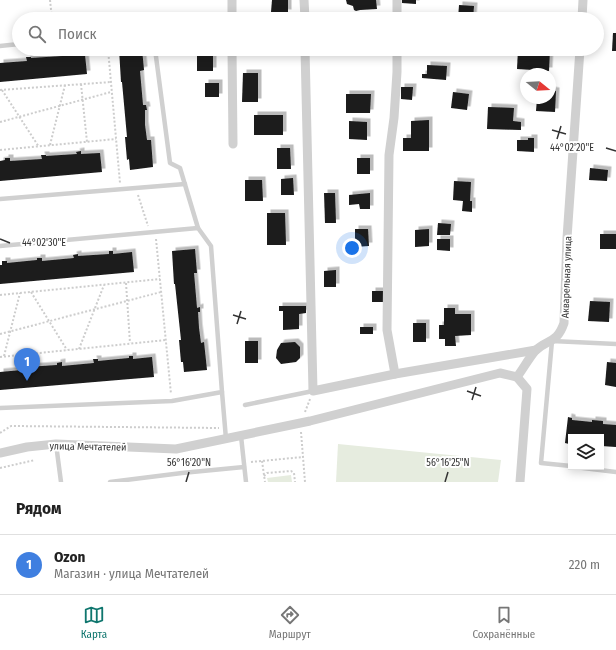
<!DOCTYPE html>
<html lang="ru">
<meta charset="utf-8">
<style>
:root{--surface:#fff;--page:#f6f6f6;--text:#222;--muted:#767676;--line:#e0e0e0;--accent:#0f766e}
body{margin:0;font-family:"Fira Sans Condensed",sans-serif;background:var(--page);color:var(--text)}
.controls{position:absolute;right:12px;bottom:12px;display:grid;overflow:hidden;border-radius:0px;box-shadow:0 2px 10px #0003}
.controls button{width:36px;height:36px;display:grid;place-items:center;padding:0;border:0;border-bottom:1px solid var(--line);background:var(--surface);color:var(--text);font:20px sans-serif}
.compass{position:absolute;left:520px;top:68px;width:36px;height:36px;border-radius:50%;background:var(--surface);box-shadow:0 2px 10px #0003;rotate:108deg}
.you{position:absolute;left:352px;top:248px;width:14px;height:14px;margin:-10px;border:3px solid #fff;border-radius:50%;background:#1a73e8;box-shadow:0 0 0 6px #1a73e833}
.badge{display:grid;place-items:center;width:26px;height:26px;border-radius:50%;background:var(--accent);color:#fff;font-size:13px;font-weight:700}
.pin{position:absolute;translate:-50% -33px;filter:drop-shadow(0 1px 2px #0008)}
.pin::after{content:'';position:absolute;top:21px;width:14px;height:12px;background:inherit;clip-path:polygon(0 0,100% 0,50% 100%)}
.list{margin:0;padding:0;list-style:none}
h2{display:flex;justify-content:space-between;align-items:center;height:52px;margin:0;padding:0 16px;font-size:17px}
h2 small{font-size:13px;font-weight:400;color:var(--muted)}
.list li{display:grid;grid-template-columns:26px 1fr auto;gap:12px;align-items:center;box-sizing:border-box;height:60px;padding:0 16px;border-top:1px solid var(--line)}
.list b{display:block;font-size:15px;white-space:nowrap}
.list p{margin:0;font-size:13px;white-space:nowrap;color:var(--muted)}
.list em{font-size:13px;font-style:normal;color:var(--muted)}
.icon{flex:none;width:22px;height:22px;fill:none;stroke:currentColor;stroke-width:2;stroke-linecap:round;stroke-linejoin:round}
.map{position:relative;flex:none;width:616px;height:482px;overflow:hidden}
.search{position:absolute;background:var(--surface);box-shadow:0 2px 10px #0003;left:12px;right:12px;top:12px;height:44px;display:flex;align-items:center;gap:10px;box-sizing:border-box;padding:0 14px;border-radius:22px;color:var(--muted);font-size:15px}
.sheet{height:112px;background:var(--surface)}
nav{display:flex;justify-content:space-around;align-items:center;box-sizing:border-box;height:56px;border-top:1px solid var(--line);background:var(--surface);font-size:11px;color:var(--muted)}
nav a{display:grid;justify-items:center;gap:2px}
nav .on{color:var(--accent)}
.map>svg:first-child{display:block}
</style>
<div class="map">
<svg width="616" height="482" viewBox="0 0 616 482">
<defs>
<filter id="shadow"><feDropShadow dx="3.5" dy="-3.5" stdDeviation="0" flood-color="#0004"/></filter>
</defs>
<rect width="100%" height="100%" fill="#fff"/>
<g fill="#e6ecdf">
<polygon points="338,444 501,460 498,482 336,482"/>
<polygon points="291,475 292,482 268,482 267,478"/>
</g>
<g fill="#1a1a1a" filter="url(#shadow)">
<polygon points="272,0 288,0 288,13 271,12"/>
<polygon points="346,0 376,0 377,9 360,10 356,11 354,10 353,6 347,4"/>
<polygon points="402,0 416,0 416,4 402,3"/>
<polygon points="459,5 474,6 473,19 458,19"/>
<polygon points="613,33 616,33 616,51 612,51"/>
<polygon points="119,49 142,49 144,70 140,71 143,105 146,105 147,110 145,110 145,125 147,140 151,140 153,167 130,170 129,159 127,160 125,137 127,137 122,82 121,82"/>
<polygon points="518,49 550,49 549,71 517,69"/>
<polygon points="66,53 66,56 85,55 87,74 0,82 0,63 27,61 26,57 31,57 31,58 62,56 61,54"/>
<rect x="197" y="56" width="16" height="15"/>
<polygon points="427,65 447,66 446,80 422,78 422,74 427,74"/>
<polygon points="243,73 258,73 258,102 242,102"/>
<rect x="205" y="83" width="14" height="14"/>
<polygon points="401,87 413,87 412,100 401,99"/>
<polygon points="550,90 556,91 555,112 536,111 537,98 550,98"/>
<polygon points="453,92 469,94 467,110 451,108"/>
<polygon points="346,94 371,94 370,113 346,113"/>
<polygon points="488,107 514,108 513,121 521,122 521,130 487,129"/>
<rect x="254" y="115" width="29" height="20"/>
<polygon points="429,120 429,151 403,151 403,138 411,138 411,121"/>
<polygon points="349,121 367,122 367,140 349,139"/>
<polygon points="528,138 534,138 534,152 517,151 517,140 528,140"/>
<polygon points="277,148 290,148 291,169 277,169"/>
<polygon points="81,151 81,154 100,153 102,172 0,181 0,161 5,160 5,158 10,158 10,161 42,159 41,155 46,155 46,156 77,154 76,152"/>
<rect x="357" y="158" width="13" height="16"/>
<polygon points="590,168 608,170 607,181 589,180"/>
<polygon points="293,178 294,195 281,195 281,179"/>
<polygon points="245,180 262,180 263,201 245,201"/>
<polygon points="454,181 471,182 470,201 472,201 472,212 462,211 463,201 453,200"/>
<polygon points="324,193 335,193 336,223 325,223"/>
<polygon points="370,193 370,209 360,209 359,204 349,205 349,195"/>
<polygon points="267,213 285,213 286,245 267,245"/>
<polygon points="438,223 451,224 450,235 437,235"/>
<polygon points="355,229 368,229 369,246 355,247"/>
<polygon points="429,229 429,246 415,247 415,230"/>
<rect x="600" y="234" width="16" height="15"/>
<polygon points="437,239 450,239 450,251 437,250"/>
<polygon points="195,249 197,273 194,273 197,308 200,307 200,312 198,312 199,328 201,343 204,342 207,370 184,372 183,362 181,362 179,340 181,340 175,284 174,284 172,251"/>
<polygon points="109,251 113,251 113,254 132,252 134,272 0,284 0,265 2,265 2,261 7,261 7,263 37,260 37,258 42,258 42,261 74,258 73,255 78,254 78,256 109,254"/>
<polygon points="336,270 336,287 324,287 324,271"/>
<rect x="372" y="291" width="13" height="11"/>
<polygon points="590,301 610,302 609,322 588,321"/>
<polygon points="279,306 306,306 306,313 299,314 299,329 283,330 283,311 279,311"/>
<polygon points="444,308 455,308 455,314 471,314 471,335 455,336 456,346 445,346 445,339 439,339 439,325 444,325"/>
<rect x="413" y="323" width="13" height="19"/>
<rect x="360" y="327" width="13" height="7"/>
<rect x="245" y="341" width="13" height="22"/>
<polygon points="295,342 300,347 300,358 296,362 281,364 276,358 277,350 281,343"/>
<polygon points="129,356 133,356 133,359 152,357 154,377 0,390 0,372 22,370 22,366 27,366 27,367 57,365 57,363 62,362 62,366 94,363 93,359 98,359 98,361 129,358"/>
<polygon points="607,362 616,363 616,387 605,385"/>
<polygon points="568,417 572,418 572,420 592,422 592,420 603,421 603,424 616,425 616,447 601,446 601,437 571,437 571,442 569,442 569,444 565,443"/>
</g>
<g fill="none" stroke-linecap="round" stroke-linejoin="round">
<g stroke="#cdcdcd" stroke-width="2" stroke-dasharray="2 2" stroke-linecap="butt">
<polyline points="50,0 52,19"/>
<polyline points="108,49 120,183"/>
<polyline points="81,84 87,142"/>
<polyline points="0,90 111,82"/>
<polyline points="2,90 39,147"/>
<polyline points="0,122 111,92"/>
<polyline points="50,145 65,85"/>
<polyline points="0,150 116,139"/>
<polyline points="138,195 148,226"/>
<polyline points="156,239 171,394"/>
<polyline points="126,283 130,343"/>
<polyline points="31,292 67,350"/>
<polyline points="0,295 160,279"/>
<polyline points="0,334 161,292"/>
<polyline points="79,349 104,285"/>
<polyline points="4,356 20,293"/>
<polyline points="0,357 166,340"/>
<polyline points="305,412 310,399"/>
<polyline points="301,432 305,482"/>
<polyline points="0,433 11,426 219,428"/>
<polyline points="262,461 265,482"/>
<polyline points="251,462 303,457"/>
<polyline points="0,468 35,460"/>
<polyline points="264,476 267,473 291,471 294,473 295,482"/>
</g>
<g stroke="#d0d0d0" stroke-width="4.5">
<polyline points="0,46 19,44"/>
<polyline points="155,49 170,163 180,168 198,228"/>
<polyline points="0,199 185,184"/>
<polyline points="0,246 198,228 211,246 222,392 172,401 0,408"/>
<polyline points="222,392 226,439"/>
<polyline points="245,405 313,391"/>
<polyline points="241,436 246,482"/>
<polyline points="56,444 61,482"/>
<polyline points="571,466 541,463 552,341 616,344"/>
<polyline points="575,467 616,472"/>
<polyline points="110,482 182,473 244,467"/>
</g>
<g stroke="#d0d0d0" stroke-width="9">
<polyline points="232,0 232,19"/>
<polyline points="304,0 305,19"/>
<polyline points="397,19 397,0"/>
<polyline points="582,19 583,0"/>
<polyline points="232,49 233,144"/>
<polyline points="305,49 313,391 395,374 536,350"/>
<polyline points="395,374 387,330 389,155 394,118 397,72 397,49"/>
<path d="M517 377C523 369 529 358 535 351 547 339 557 344 564 323L567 238 580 49"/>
<polyline points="517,377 527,389 520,482"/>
<polyline points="0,453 27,447 56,444 176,449 310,421 500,373 517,377"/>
</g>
</g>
<path fill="none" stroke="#333" stroke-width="1.5" d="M552 130 566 134M557 139 561 126M606 148 616 151M0 239 10 243M233 315 246 319M237 324 241 311M467 391 481 396M472 400 476 387M186 482 189 472M445 482 448 472"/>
<g text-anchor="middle" stroke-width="4" stroke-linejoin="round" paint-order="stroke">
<g font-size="10" fill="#333" stroke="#fff">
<text transform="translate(566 277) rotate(-88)" y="4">Акварельная улица</text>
<text transform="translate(88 446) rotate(1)" y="4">улица Мечтателей</text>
</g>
</g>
<g font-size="10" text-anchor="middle" fill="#333" stroke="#fff" stroke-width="4" stroke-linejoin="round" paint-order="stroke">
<text x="572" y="151">44°02'20"E</text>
<text x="44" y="246">44°02'30"E</text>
<text x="189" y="466">56°16'20"N</text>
<text x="448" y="466">56°16'25"N</text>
</g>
</svg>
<div class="controls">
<button><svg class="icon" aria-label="layers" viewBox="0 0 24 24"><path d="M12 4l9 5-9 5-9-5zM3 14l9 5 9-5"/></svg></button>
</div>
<svg class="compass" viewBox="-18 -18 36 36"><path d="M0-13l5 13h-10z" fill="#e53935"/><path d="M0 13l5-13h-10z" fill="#767676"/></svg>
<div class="you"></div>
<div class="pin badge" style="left:27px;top:381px;background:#3f7fe0">1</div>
<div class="search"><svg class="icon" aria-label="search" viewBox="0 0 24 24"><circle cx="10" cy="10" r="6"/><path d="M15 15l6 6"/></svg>Поиск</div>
</div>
<section class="sheet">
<h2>Рядом<small></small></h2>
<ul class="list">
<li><span class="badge" style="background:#3f7fe0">1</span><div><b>Ozon</b><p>Магазин · улица Мечтателей</p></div><em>220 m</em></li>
</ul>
</section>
<nav>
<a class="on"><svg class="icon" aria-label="map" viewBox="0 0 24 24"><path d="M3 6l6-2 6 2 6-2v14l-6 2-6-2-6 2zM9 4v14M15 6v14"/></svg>Карта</a>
<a><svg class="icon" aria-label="directions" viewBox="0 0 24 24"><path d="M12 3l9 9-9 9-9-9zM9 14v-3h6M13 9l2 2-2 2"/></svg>Маршрут</a>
<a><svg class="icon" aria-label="saved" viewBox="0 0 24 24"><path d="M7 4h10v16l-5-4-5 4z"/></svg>Сохранённые</a>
</nav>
